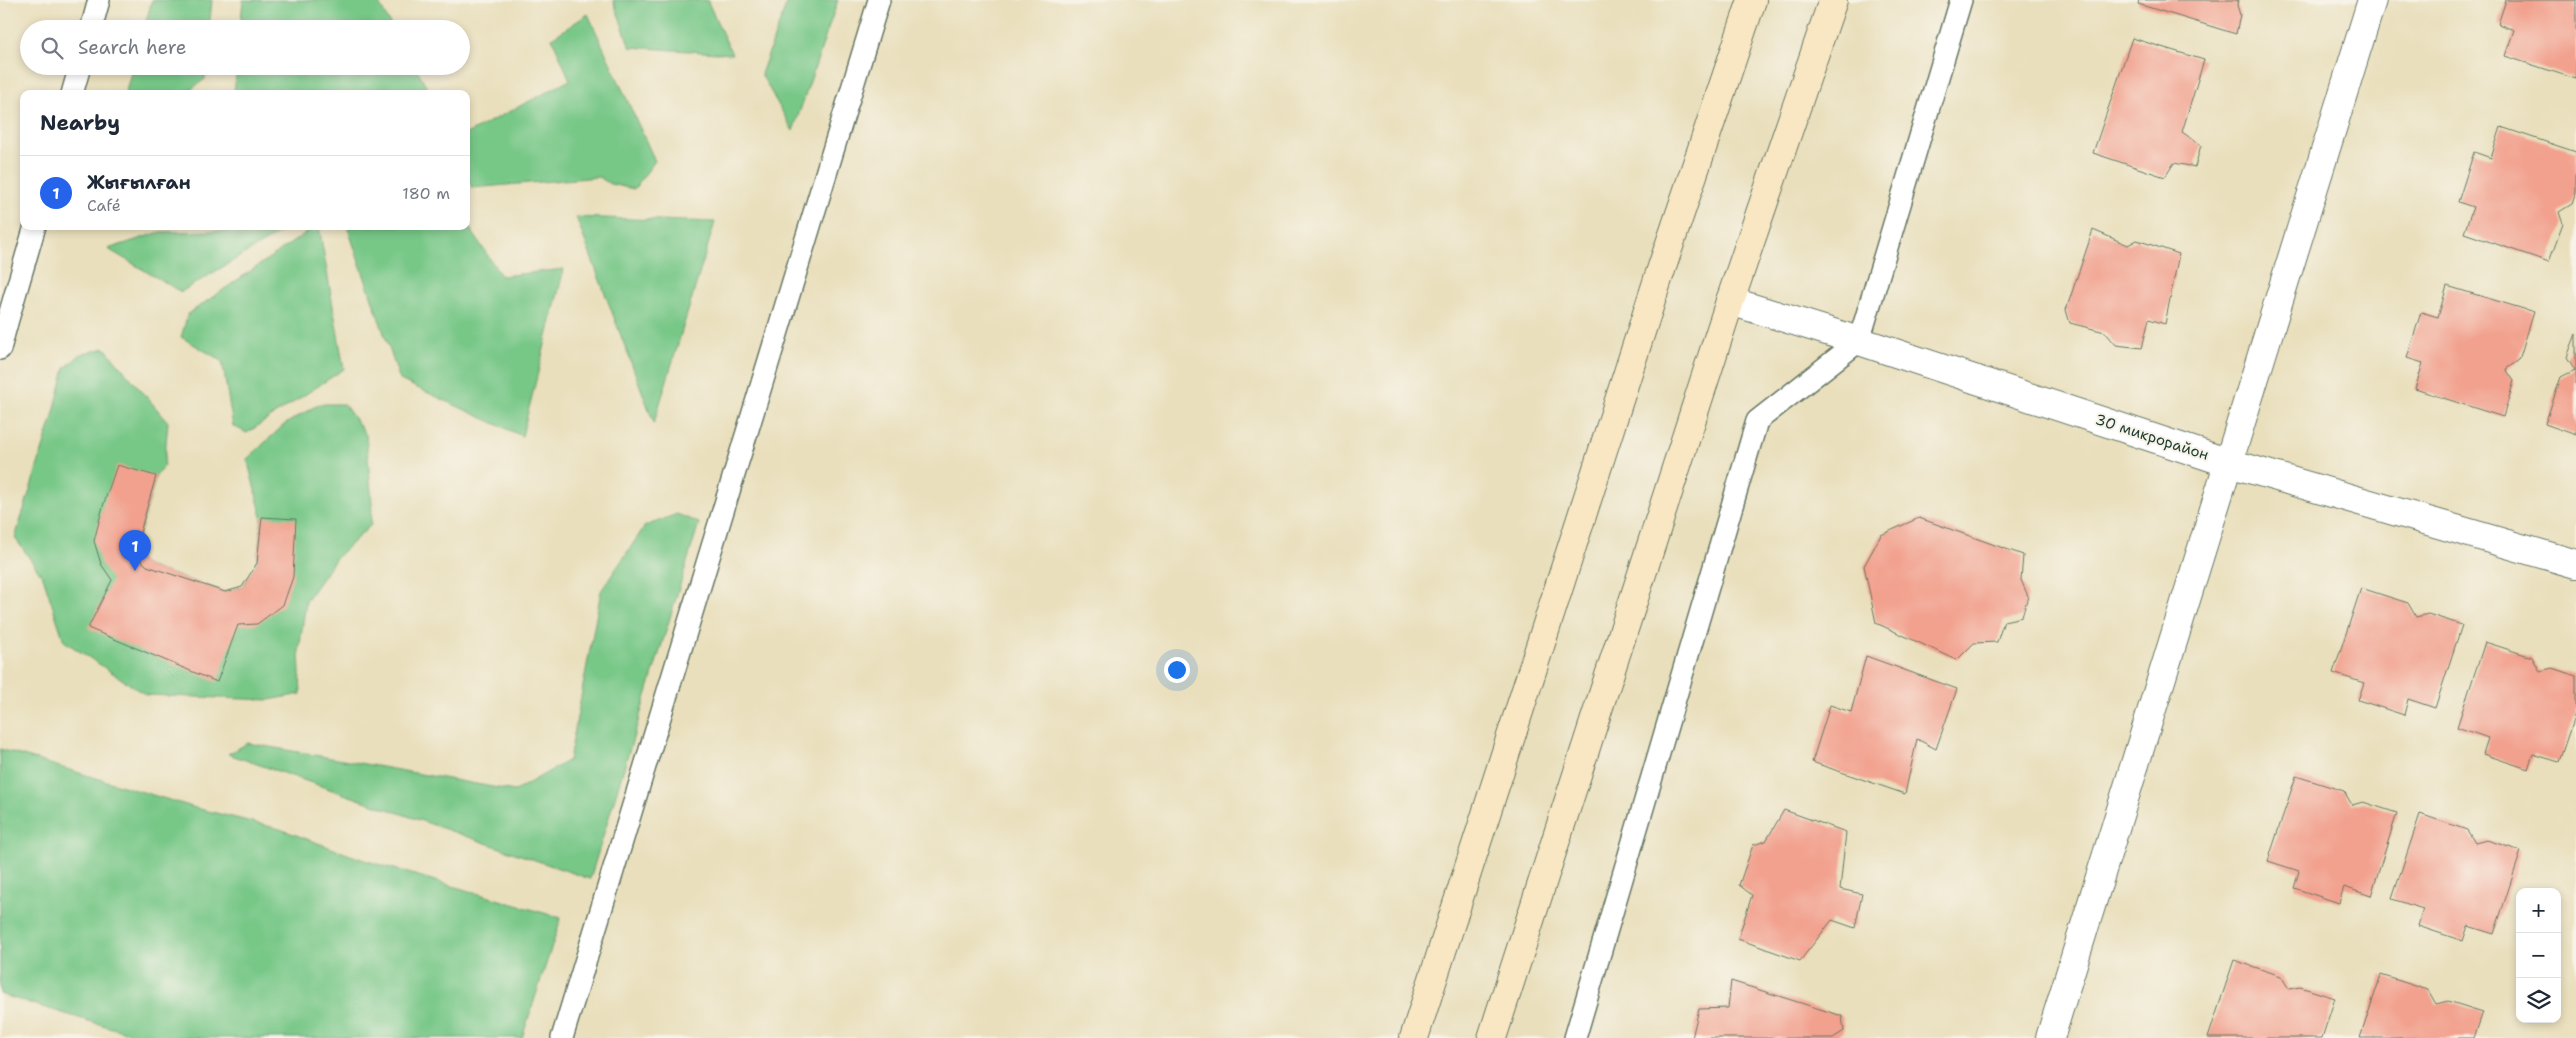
<!DOCTYPE html>
<meta charset="utf-8">
<style>
:root{--surface:#fff;--page:#f6f6f7;--text:#1f2937;--muted:#747a83;--line:#e0e1e3;--accent:#2563eb}
body{margin:0;font-family:"Shantell Sans",sans-serif;background:var(--page);color:var(--text)}
.controls{position:absolute;right:15px;bottom:15px;display:grid;overflow:hidden;border-radius:10px;box-shadow:0 2px 8px #0003}
.controls button{width:45px;height:45px;display:grid;place-items:center;padding:0;border:0;border-bottom:1px solid var(--line);background:var(--surface);color:var(--text);font:25px sans-serif}
.you{position:absolute;left:1176px;top:669px;width:18px;height:18px;margin:-12px;border:4px solid #fff;border-radius:50%;background:#1a73e8;box-shadow:0 0 0 8px #1a73e833}
.badge{display:grid;place-items:center;width:32px;height:32px;border-radius:50%;background:var(--accent);color:#fff;font-size:16px;font-weight:700}
.pin{position:absolute;translate:-50% -41px;filter:drop-shadow(0 1px 2px #0008)}
.pin::after{content:'';position:absolute;top:26px;width:18px;height:15px;background:inherit;clip-path:polygon(0 0,100% 0,50% 100%)}
.list{margin:0;padding:0;list-style:none}
h2{display:flex;justify-content:space-between;align-items:center;height:65px;margin:0;padding:0 20px;font-size:21px}
h2 small{font-size:16px;font-weight:400;color:var(--muted)}
.list li{display:grid;grid-template-columns:32px 1fr auto;gap:15px;align-items:center;box-sizing:border-box;height:75px;padding:0 20px;border-top:1px solid var(--line)}
.list b{display:block;font-size:19px;white-space:nowrap}
.list p{margin:0;font-size:16px;white-space:nowrap;color:var(--muted)}
.list em{font-size:16px;font-style:normal;color:var(--muted)}
.icon{flex:none;width:28px;height:28px;fill:none;stroke:currentColor;stroke-width:2;stroke-linecap:round;stroke-linejoin:round}
.map{position:relative;flex:none;width:2576px;height:1038px;overflow:hidden}
.search{position:absolute;background:var(--surface);box-shadow:0 2px 8px #0003;left:20px;top:20px;width:450px;height:55px;display:flex;align-items:center;gap:12px;box-sizing:border-box;padding:0 18px;border-radius:28px;color:var(--muted);font-size:19px}
.panel{position:absolute;background:var(--surface);box-shadow:0 2px 8px #0003;left:20px;top:90px;width:450px;height:140px;border-radius:10px}
.map>svg:first-child{display:block}
</style>
<div class="map">
<svg width="2576" height="1038" viewBox="0 0 2576 1038">
<rect width="100%" height="100%" fill="#f7f3e8"/>
<filter id="ink" filterUnits="userSpaceOnUse"><feTurbulence type="fractalNoise" baseFrequency=".02" numOctaves="2"/><feDisplacementMap in="SourceGraphic" scale="10" xChannelSelector="R" yChannelSelector="G"/><feConvolveMatrix kernelMatrix="1 2 1 2 8 2 1 2 1" color-interpolation-filters="sRGB"/></filter>
<filter id="wash" filterUnits="userSpaceOnUse"><feTurbulence type="fractalNoise" baseFrequency=".0096" numOctaves="4" result="noise"/><feDisplacementMap in="SourceGraphic" scale="20" xChannelSelector="R" yChannelSelector="G"/><feGaussianBlur stdDeviation="1.12" result="paint"/><feColorMatrix in="noise" values="0 0 0 0 0 0 0 0 0 0 0 0 0 0 0 0 0 1.4 0 .05"/><feComposite in="paint" operator="in"/></filter>
<g filter="url(#wash)">
<rect width="100%" height="100%" fill="#e9dfbc"/>
<g fill="#77c787" stroke="#4b825e">
<polygon points="152,0 212,0 209,29 144,29"/>
<polygon points="243,0 377,0 393,29 240,29"/>
<polygon points="613,0 707,0 732,54 630,47"/>
<polygon points="788,0 838,0 793,131 761,74"/>
<polygon points="588,14 655,161 634,189 610,184 599,177 472,188 466,175 466,134 570,80 552,38"/>
<polygon points="133,66 206,66 205,79 184,94 125,94"/>
<polygon points="237,66 415,66 431,94 234,94"/>
<polygon points="576,217 715,222 654,423"/>
<polygon points="466,222 501,276 564,269 522,436 400,380 347,226 466,226"/>
<polygon points="233,226 291,226 181,292 108,249 160,232 223,231"/>
<polygon points="316,226 319,226 344,369 247,433 233,426 222,361 181,337 188,314"/>
<polygon points="105,348 168,422 164,466 156,476 134,554 147,566 225,592 242,587 257,563 262,517 247,459 285,424 319,404 344,404 366,435 372,503 371,525 336,558 306,601 299,651 301,694 269,700 146,695 64,641 43,577 15,538 53,416 65,368 81,354"/>
<polygon points="677,514 699,523 590,879 228,754 248,743 515,791 569,760 601,591 645,526"/>
<polygon points="0,749 196,808 280,829 364,860 561,918 522,1038 145,1038 0,994"/>
</g>
<g id="blocks">
<g fill="#f2a18e">
<polygon points="2139,0 2238,0 2237,5 2240,15 2236,34 2138,4"/>
<polygon points="2506,0 2576,0 2576,79 2505,56 2514,30 2498,24"/>
<polygon points="2132,38 2204,60 2182,132 2201,145 2195,167 2174,163 2165,177 2093,153"/>
<polygon points="2501,127 2576,152 2576,193 2572,204 2559,212 2563,224 2549,262 2464,233 2473,207 2458,202 2474,152 2491,158"/>
<polygon points="2093,230 2128,245 2137,240 2179,254 2165,324 2149,319 2142,348 2116,345 2105,332 2070,323 2066,310"/>
<polygon points="2447,286 2534,312 2519,360 2506,369 2514,381 2503,417 2415,389 2423,363 2407,358 2421,312 2438,317"/>
<polygon points="2576,334 2576,435 2545,424 2561,377 2575,370 2567,357"/>
<polygon points="117,465 156,476 134,554 147,566 225,592 242,587 257,563 262,517 296,519 293,577 283,605 257,624 238,625 217,682 88,628 112,580 101,564 94,541 103,506"/>
<polygon points="1919,518 2023,555 2021,580 2028,596 2022,617 2004,621 1997,642 1974,643 1957,660 1876,623 1864,566 1881,535"/>
<polygon points="2361,588 2408,603 2416,617 2428,614 2462,625 2435,708 2408,699 2404,715 2358,700 2364,683 2333,673"/>
<polygon points="2485,642 2532,657 2540,671 2552,668 2576,676 2576,711 2559,762 2533,754 2528,769 2483,754 2488,738 2457,727"/>
<polygon points="1866,656 1957,689 1936,749 1917,739 1905,794 1812,762 1830,705 1851,712"/>
<polygon points="2296,776 2344,791 2352,805 2363,802 2397,813 2371,896 2344,887 2339,903 2294,888 2299,871 2268,861"/>
<polygon points="1784,810 1846,832 1840,889 1862,894 1855,928 1832,920 1800,961 1738,939 1752,895 1739,885 1753,845 1766,841"/>
<polygon points="2420,814 2467,830 2475,843 2487,840 2521,851 2494,934 2468,926 2463,941 2418,926 2423,909 2392,899"/>
<polygon points="2234,960 2281,976 2289,989 2300,987 2335,998 2322,1038 2208,1038"/>
<polygon points="2381,975 2428,990 2436,1004 2448,1001 2483,1012 2474,1038 2360,1038"/>
<polygon points="1731,981 1842,1016 1844,1031 1833,1038 1692,1038 1699,1009 1728,1008"/>
</g>
</g>
</g>
<g filter="url(#ink)">
<use href="#blocks" fill-opacity="0" stroke="#667664" stroke-width="1"/>
<g fill="none" stroke-linecap="round" stroke-linejoin="round">
<g stroke="#667664" stroke-width="24">
<g id="service">
<polyline points="91,29 99,0"/>
<polyline points="72,94 80,66"/>
<polyline points="0,324 6,326 35,226"/>
<polyline points="0,349 6,326"/>
<polyline points="562,1038 879,0"/>
<polyline points="1575,1038 1757,421 1859,341 1961,0"/>
</g>
</g>
<g stroke="#667664" stroke-width="30">
<g id="minor">
<polyline points="1730,301 1859,341 2229,463 2576,564"/>
<polyline points="2050,1038 2372,0"/>
</g>
</g>
<g stroke="#667664" stroke-width="30">
<g id="secondary">
<polyline points="1414,1038 1658,279 1752,0"/>
<polyline points="1492,1038 1730,301 1833,0"/>
</g>
</g>
<use href="#service" stroke="#fff" stroke-width="21"/>
<use href="#minor" stroke="#fff" stroke-width="28"/>
<use href="#secondary" stroke="#f9e7c3" stroke-width="28"/>
</g>
</g>
<g text-anchor="middle" stroke-width="4" stroke-linejoin="round" paint-order="stroke">
<g font-size="15" fill="#1f3d34" stroke="#f7f3e8">
<text transform="translate(2152 437) rotate(18)" y="5">30 микрорайон</text>
</g>
</g>
</svg>
<div class="controls">
<button>+</button>
<button>−</button>
<button><svg class="icon" aria-label="layers" viewBox="0 0 24 24"><path d="M12 4l9 5-9 5-9-5zM3 14l9 5 9-5"/></svg></button>
</div>
<div class="you"></div>
<div class="pin badge" style="left:135px;top:571px">1</div>
<div class="search"><svg class="icon" aria-label="search" viewBox="0 0 24 24"><circle cx="10" cy="10" r="6"/><path d="M15 15l6 6"/></svg>Search here</div>
<section class="panel">
<h2>Nearby<small></small></h2>
<ul class="list">
<li><span class="badge">1</span><div><b>Жығылған</b><p>Café</p></div><em>180 m</em></li>
</ul>
</section>
</div>
